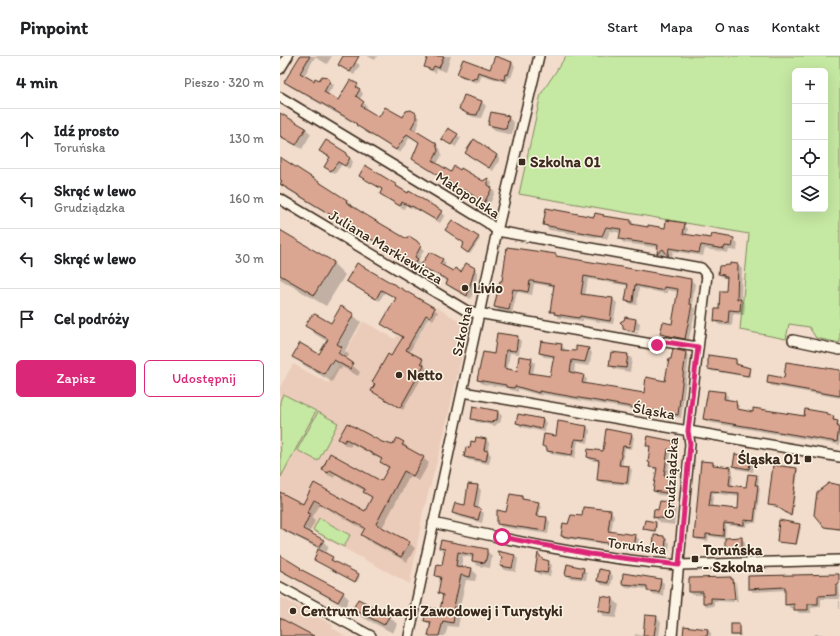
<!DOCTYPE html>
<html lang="pl">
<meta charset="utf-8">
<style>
:root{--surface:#fff;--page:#f6f6f6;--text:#202124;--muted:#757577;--line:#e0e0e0;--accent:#db2777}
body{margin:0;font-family:Itim,sans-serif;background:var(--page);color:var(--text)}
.controls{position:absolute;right:12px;top:12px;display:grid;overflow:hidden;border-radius:6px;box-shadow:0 4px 16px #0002}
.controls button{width:36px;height:36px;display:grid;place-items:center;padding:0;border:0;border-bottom:1px solid var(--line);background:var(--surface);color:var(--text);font:20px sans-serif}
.stop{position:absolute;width:12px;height:12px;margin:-9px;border:3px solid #db2777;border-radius:50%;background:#fff}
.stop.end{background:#db2777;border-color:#fff;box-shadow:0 1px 4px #0008}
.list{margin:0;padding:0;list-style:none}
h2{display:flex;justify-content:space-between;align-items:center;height:52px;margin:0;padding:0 16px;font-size:17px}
h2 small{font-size:13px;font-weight:400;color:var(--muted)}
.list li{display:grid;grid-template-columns:26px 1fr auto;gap:12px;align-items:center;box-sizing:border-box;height:60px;padding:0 16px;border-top:1px solid var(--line)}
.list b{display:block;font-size:15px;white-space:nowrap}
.list p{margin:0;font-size:13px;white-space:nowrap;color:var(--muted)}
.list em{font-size:13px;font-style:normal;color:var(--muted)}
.actions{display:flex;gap:8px;padding:12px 16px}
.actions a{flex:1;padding:9px 0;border:1px solid var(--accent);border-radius:6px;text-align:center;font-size:14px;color:var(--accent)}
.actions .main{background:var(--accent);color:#fff}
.icon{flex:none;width:22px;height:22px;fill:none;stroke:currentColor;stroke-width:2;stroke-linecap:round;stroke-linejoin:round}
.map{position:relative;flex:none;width:560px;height:580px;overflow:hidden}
header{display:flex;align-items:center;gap:24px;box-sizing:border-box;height:56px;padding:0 20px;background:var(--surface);border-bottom:1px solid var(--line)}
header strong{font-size:19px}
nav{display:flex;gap:22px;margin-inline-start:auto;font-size:14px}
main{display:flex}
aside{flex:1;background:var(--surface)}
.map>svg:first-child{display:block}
</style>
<header>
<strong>Pinpoint</strong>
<nav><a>Start</a><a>Mapa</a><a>O nas</a><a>Kontakt</a></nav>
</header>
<main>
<aside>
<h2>4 min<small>Pieszo · 320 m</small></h2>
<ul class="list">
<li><svg class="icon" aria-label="ahead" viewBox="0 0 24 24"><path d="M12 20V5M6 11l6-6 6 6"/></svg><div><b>Idź prosto</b><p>Toruńska</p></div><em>130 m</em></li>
<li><svg class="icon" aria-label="left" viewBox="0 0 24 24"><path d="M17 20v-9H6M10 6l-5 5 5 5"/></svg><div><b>Skręć w lewo</b><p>Grudziądzka</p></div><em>160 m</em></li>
<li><svg class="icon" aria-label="left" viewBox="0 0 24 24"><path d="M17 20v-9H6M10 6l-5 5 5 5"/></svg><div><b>Skręć w lewo</b></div><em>30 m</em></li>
<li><svg class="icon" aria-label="arrive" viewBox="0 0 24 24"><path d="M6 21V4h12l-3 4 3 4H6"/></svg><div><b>Cel podróży</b></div></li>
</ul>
<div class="actions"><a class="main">Zapisz</a><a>Udostępnij</a></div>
</aside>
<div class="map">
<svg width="560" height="580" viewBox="0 0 560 580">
<rect width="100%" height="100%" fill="#f2ddcc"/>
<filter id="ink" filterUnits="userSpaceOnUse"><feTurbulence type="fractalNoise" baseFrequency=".025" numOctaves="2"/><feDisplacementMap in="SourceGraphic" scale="8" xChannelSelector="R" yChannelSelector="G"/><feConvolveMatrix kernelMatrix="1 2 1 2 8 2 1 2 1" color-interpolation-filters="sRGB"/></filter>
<g filter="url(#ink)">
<g fill="#ebccba">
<polygon points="156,251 183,267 186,272 185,286 161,391 143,456 130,528 0,458 0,331 13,308 48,327 83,265 115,283 118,279 134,288"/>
<polygon points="0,541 53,569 52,572 66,580 0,580"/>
</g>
<g fill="#c5e8a2" stroke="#808960" fill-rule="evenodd">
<path d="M286 0H560V287L536 282 529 271 509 268 506 283 460 274 469 178 239 138 261 38ZM515 15H545V153H515Z"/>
<polygon points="3,338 36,355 1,421 0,345"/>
<polygon points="38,356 58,367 38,405 17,394"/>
<polygon points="39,462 70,479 64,491 33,474"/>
</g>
<g fill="#0003" fill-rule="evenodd">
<polygon points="22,0 52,0 47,8 35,1 24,20 34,26 47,22 54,29 47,39 58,45 77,29 83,38 79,44 87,50 85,54 100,63 123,62 135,58 139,62 139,68 135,75 160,92 162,99 157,108 171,117 203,126 208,123 212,127 211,133 215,136 209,150 190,137 184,139 173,129 137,106 133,102 140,87 130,81 120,97 81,73 77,69 9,30 6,26"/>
<polygon points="65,0 80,9 74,19 59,9"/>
<polygon points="87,0 97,0 95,4"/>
<polygon points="149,0 171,0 166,16 157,13 156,17 149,14 145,10"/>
<polygon points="232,6 235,10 231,22 229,21 227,27 202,19 199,26 197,25 197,27 182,22 178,18 211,14"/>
<polygon points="185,40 202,46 206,50 201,62 193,61 180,52"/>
<polygon points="0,59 26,73 31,78 22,93 0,81"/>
<polygon points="228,61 234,67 232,79 215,75 209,69"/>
<polygon points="177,79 181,82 175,92 176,91 162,83"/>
<polygon points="46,86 70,102 73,106 69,113 62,108 55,118 45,111 51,102 41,95"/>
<polygon points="186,97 217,99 220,103 213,115"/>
<polygon points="0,103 67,144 70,149 128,184 136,186 144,194 138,205 141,207 138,212 0,129"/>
<polygon points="80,120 116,129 165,159 160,167 136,153 135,154 126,149 124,153 105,142 101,138 103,134"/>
<polygon points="323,160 351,165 355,169 386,173 404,168 408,173 407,179 432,183 453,183 458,187 457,195 449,194 448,197 425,193 423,200 393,195 392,203 387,197 382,202 378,198 379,192 344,187 340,183 341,177 330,175 327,183 269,174 265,169"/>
<polygon points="181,169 200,183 190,198 184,194 185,187"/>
<polygon points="0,175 53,207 65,219 46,250 0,223"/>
<polygon points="151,197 163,204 166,207 164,211 173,217 181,217 194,213 198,217 191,243 171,232 167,228 168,226 142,210"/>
<polygon points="275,199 278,201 411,224 415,228 412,250 416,253 408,286 385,282 381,278 393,269 398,236 387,234 387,237 383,237 359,232 357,249 350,248 346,244 349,230 308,223 305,240 333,243 337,247 333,268 303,263 303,265 279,262 271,255 275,231 257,228 254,228 252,239 237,236 232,257 219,255 215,251 221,226"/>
<polygon points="77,208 158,256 153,264 149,261 129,297 142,304 147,313 123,354 92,335 123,282 102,268 117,243 105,236 99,245 71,228 67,225"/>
<polygon points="458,209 462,213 461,244 465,248 464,259 453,258 452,270 439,269 435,265 447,237 447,222 443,222 439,218"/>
<polygon points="73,259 81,266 65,295 69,299 66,304 80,316 78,320 62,311 61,314 59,313 52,326 22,308 14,300 40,300 48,286 35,278 27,270 51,269"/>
<polygon points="356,264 360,267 359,274 347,272 347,274 358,276 358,278 348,276 344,272"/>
<polygon points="237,281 241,285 239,298 230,297 227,314 237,316 251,303 255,307 253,318 271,321 275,302 264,301 260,297 281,289 285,293 285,295 296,296 309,293 312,297 309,310 295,308 294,318 303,320 307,323 306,328 365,338 386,326 406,297 409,301 401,362 262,338 262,340 238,333 238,336 231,334 228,332 202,328 199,324 214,299"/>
<polygon points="348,299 352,303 350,316 334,313 330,309"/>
<polygon points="456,304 458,309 466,310 471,315 470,321 431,315 429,313"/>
<polygon points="560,316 560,342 492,330 488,327"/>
<polygon points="444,337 448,340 447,345 455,346 459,350 460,355 525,361 548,358 553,361 560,369 560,389 427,366 424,363"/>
<polygon points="194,351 218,356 222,360 220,367 218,367 215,370 196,366 192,362"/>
<polygon points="263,363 266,367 265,376 241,371 237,367"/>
<polygon points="279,366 307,371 310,374 308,387 298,385 295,402 271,398 263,390 277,381"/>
<path d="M67 368 102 387 114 390 123 387 129 392 128 394 143 402 149 407 139 425 130 420 102 472 129 487 135 492 127 506 88 485 83 479 85 474 40 449 32 462 35 465 29 477 43 485 49 491 45 498 54 503 52 506 80 520 77 526 37 505 35 504 39 493 0 473V437L23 449 35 429 85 456 93 443 85 435 55 419 54 422 48 419 43 413 51 399 102 426 109 413 101 406 102 404 72 388 70 391 65 389 59 383ZM34 443 90 474 89 475 34 445Z"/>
<polygon points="351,379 354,381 352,393 345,392 342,410 349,411 352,414 349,429 320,427 318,424 320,406 310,404 308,401 324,396"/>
<polygon points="369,382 393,386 397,390 395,397 391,397 387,421 395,426 394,432 391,432 389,440 378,439 374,435 378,415 371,411 371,393 367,389"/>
<polygon points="206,383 209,387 208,396 211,399 209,408 188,404 185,401 196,387"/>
<polygon points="471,401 475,405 473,416 457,413 454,409"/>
<path d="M433 407 435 410 451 412 453 414 452 431 467 432 476 420 479 422 478 430 480 432 476 467H467L466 471 446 469 445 483 429 480 428 485 418 484 415 482ZM433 437 460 441 458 454 432 452Z"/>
<polygon points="517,413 518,415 512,460 499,451 489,449"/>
<polygon points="197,430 201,434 198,453 204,457 202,467 176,460 173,457 185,450"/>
<polygon points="560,430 560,474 546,472 544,470"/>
<polygon points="242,441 245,445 258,447 261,450 259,461 267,462 270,466 268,478 221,471 218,467"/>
<polygon points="390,447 396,453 394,469 380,467 374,461 379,455"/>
<polygon points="304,452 331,455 334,459 331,476 355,480 359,483 357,494 285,482 282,479 289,469 303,461"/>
<polygon points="376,467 377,469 376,476 364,473"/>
<polygon points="519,469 521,471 517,489 499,485"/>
<polygon points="383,481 390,487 388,498 378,497 374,493"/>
<polygon points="461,482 465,486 465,497 450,497 446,493"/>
<polygon points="160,492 206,494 212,500 210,512 198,510 193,504 193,502 183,500 181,511 191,513 197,518 195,525 186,524 178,559 180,561 178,571 168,570 165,580 149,580 150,570 145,564 160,555 163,542 159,537 161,525 156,519 163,510 165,497"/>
<polygon points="0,500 25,517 63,537 69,543 65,551 0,515"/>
<polygon points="235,500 238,503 236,516 225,514 221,510 223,502"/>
<polygon points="263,505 268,506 272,509 270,520 260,519 256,515"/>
<polygon points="288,509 303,513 307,517 306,524 290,522 286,518"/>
<polygon points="320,514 329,516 333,520 331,530 322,529 318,525"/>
<polygon points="559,519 560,543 541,543 541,551 531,552 531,557 519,557 515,552 510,552 506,548 506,534 473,536 469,532"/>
<polygon points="451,522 454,546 434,545 434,550 427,551 424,547 424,539 413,539 410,536"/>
<polygon points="380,524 384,527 383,540 372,538 368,533 346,531 343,528"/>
<polygon points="455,525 456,527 458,546 456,546"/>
<polygon points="333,543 339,549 336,562 325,561 319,555"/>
<polygon points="559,545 560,545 560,553 559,552"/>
<polygon points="74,553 109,560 117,568 113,577 82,561"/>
<polygon points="376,561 381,566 379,580 355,580 355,578 364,580"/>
<polygon points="459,569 461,580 453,580 452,579"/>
<polygon points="428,574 431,577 431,580 406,580"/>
<polygon points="535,578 542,578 543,580 534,580"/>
</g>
<g fill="#dba691" stroke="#3b2a1e" fill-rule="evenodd">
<polygon points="20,0 30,0 20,17 34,25 35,22 39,24 42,20 47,21 50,25 44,36 58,44 70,24 78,28 76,31 80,33 76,40 84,46 81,50 99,61 105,51 123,61 126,55 131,54 136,57 136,63 131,72 156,87 158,95 153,105 171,116 174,110 180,114 181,112 203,125 208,122 208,129 212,132 204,147 185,134 179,136 173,132 171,127 132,103 139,86 127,78 116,94 76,69 77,68 64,60 4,26"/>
<polygon points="63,0 79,0 70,16 58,9"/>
<polygon points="148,0 164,0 159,12 154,10 152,14 144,11"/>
<polygon points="215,0 232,6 228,19 225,18 224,24 198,16 196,23 194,22 193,24 177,18 183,3 210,13"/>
<polygon points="184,39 202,45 197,59 188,58 179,53"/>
<polygon points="211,56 229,60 226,73 208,69"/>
<polygon points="0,57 26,72 16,89 0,80"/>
<polygon points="168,72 178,78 171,89 161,83"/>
<polygon points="194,83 217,99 209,112 185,97"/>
<polygon points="46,84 67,97 66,99 70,102 65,110 58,106 51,115 44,111 50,101 39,95"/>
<polygon points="0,101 67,144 66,146 86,159 127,183 129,180 137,185 141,190 135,201 138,203 134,209 0,128 2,125 0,123"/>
<polygon points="85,109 117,129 116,130 128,137 129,135 162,155 156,164 132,150 131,151 122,146 120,150 100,138 102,133 79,120"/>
<polygon points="266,152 314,161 315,157 324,159 323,160 351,164 351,168 368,171 368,169 385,172 386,164 405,167 403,178 431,182 432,178 454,182 452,191 445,190 444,193 421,189 419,197 389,192 388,200 383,193 377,198 378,189 339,183 341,173 326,171 322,180 263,169"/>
<polygon points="172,164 199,181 188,197 181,192 184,187 165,174"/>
<polygon points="0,174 54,206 34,239 0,219"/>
<polygon points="227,191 276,198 276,200 411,223 409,248 412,248 405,283 380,278 383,266 392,268 398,233 384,231 383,234 379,234 355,229 353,246 345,245 348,228 304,220 301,238 333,242 330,265 300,260 299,262 274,258 275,256 270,256 274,229 252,225 250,225 248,236 233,233 229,254 214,251 220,225 222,225"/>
<polygon points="150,196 163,203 160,208 173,215 175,212 181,216 186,207 195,212 187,240 166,228 168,224 140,210"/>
<polygon points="77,207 155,252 150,261 146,259 126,294 143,303 141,307 144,309 120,352 91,335 95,328 92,326 108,298 111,300 123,281 101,268 116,242 101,234 96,243 66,225"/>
<polygon points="450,207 458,208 457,243 461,243 460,255 449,254 448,267 434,265 435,253 439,253 440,235 446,235 447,221 444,221 444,219 438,218 439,210 450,209"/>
<polygon points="61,250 74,258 57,288 62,291 58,297 73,307 70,313 54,304 53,307 51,306 44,318 12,301 20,287 39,298 48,283 25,270 31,260 35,258 51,267"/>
<polygon points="345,261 356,263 354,275 343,273 343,269 340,266 344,264"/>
<polygon points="217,277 238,280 236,295 226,294 224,312 237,315 239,300 252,302 249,317 270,320 274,300 259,297 261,285 282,288 281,294 296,295 296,290 309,292 305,306 292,304 290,316 304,319 302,327 364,337 366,321 385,325 389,303 391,303 393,293 406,296 398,359 259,335 259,337 235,330 234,332 226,331 226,329 197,324 203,296 214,298"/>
<polygon points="331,296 348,298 346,312 329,310"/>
<polygon points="428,299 456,303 456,308 470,312 468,320 428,313"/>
<polygon points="506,306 560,314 560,340 487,327 488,319 504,322"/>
<polygon points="428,334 445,336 444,343 456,345 457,353 473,356 473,352 524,360 525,353 548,357 548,359 554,360 553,364 558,365 557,370 559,371 557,386 423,363"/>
<polygon points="193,350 218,355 217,364 214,364 211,367 191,363"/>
<polygon points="238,358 263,363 261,373 236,367"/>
<polygon points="278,365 307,370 305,384 295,383 292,399 267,395 267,392 262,390 264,378 276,380"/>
<polygon points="67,367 102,386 113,389 117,382 124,386 122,389 144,401 133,420 124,415 96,468 130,486 121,501 81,479 85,472 34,444 27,457 30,458 23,473 44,484 39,491 0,472 0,436 23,448 34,427 85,455 92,441 83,436 85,433 50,414 48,417 42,414 50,397 101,425 109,411 100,406 102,403 66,383 64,386 58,383"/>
<polygon points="326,373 352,378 349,391 343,390 339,409 349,410 347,427 317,424 319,404 307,401 308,393 323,395"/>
<polygon points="368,380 393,385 392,394 388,393 384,420 392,421 390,429 387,429 386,437 373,435 377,412 369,411 370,407 368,406 370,390 366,390"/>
<polygon points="196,381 206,383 204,394 208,395 206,405 184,401 186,391 190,392 191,385 195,386"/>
<polygon points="455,398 471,401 469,413 453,410"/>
<path d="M421 405 433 406V409L451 411 449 429 466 431 468 418 477 419 475 429H478L474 465 464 464V469L444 467 443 480 426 478V483L414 482ZM431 435 459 437 458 453 429 450Z"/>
<polygon points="493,409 517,412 511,460 496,450 488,449"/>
<polygon points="549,427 560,429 560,473 544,471 534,459 537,436"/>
<polygon points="188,428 198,429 194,451 201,453 198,464 172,457 175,447 185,449"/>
<polygon points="230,438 242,440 242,443 259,446 256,460 267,461 265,475 217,468 217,454 226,456"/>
<polygon points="380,445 390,446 388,463 373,461 374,453 378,454"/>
<polygon points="303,451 331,454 328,475 356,479 354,491 281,480 283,467 288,468 291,459 302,460"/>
<polygon points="365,464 376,466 375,475 363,473"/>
<polygon points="499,464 520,468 516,488 497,486"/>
<polygon points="374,479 384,480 384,482 386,483 385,495 373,493"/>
<polygon points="462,481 462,493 445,494 445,482"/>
<polygon points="161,484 207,493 207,499 205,507 192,505 193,499 178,496 176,510 192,512 190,521 181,519 173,555 175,555 173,567 163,565 159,580 148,580 151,566 144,565 147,551 160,554 163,539 158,537 161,521 155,520 157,508 162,509 165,493 159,492"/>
<polygon points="38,493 53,501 51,504 79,518 75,526 34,504"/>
<polygon points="217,495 235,499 232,512 220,510 222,502"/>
<polygon points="258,497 262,503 269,505 267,517 255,515"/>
<polygon points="0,499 21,512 20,513 64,536 58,546 0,514"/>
<polygon points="287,508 304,512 302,521 285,519"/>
<polygon points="319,513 329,515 328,527 317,525"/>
<polygon points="343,517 381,523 379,536 367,535 367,530 342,528"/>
<polygon points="559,518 559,528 556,528 556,539 538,540 538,548 528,548 528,554 514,554 514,548 505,549 505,531 468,533 468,520"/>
<polygon points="451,521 451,523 453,523 455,543 431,542 431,547 423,547 423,536 409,536 409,522"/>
<polygon points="321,540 333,542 331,557 318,555"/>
<polygon points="78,543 110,559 104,569 73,553"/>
<polygon points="365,559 377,560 374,580 363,580"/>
<polygon points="0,562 34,580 0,580"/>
<rect x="451" y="568" width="8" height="11"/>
<polygon points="404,570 428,573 427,580 403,580"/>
</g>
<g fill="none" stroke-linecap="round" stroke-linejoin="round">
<g stroke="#3b2a1e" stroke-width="12">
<g id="minor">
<polyline points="0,13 8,0"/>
<polyline points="0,41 177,148 208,167 217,175 421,212 427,219 408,375 410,388 392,580"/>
<polyline points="0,143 187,255 377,289 386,286 418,291"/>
<polyline points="513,284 560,294"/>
<polyline points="183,336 560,401"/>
<path d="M153 467C234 485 316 503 399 509L560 504"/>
<polyline points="0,531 91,580"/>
<polyline points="129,580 217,175 259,0"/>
</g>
</g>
<use href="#minor" stroke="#fcf5e5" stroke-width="9"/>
</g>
</g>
<g fill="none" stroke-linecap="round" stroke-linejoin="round" filter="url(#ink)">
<polyline stroke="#db2777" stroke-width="5" points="222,481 310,498 399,509 410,388 408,375 418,291 386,286 377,289"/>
</g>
<g fill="#3b2a1e" stroke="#fcf5e5" stroke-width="1.5">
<rect x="238" y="102" width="8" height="8" rx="2"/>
<circle cx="185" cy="232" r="4"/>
<circle cx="119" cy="319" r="4"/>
<rect x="524" y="399" width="8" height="8" rx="2"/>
<rect x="411" y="499" width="8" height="8" rx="2"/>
<circle cx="13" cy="555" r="4"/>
</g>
<g text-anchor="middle" stroke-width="3" stroke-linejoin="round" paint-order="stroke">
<g font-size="15" font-weight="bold" fill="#3b2a1e" stroke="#fcf5e5" text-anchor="start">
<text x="250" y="111">Szkolna 01</text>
<text x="193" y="237">Livio</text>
<text x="127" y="324">Netto</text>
<text x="520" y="408" text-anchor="end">Śląska 01</text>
<text x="423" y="499">Toruńska<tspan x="423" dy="17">- Szkolna</tspan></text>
<text x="21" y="560">Centrum Edukacji Zawodowej i Turystyki</text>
</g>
<g font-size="15" fill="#3b2a1e" stroke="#fcf5e5">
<text transform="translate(188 139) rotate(33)" y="5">Małopolska</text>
<text transform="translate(106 191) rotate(31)" y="5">Juliana Markiewicza</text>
<text transform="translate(182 275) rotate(-78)" y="5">Szkolna</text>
<text transform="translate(374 355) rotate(10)" y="5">Śląska</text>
<text transform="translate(391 422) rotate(-87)" y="5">Grudziądzka</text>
<text transform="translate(357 490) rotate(7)" y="5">Toruńska</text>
</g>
</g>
</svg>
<div class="controls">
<button>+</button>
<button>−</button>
<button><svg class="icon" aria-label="locate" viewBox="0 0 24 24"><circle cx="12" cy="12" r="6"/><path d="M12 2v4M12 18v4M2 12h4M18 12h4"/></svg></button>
<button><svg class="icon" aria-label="layers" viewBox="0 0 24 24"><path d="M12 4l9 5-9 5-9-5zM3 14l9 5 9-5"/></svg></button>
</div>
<div class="stop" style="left:222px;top:481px"></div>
<div class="stop end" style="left:377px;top:289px"></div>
</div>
</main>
